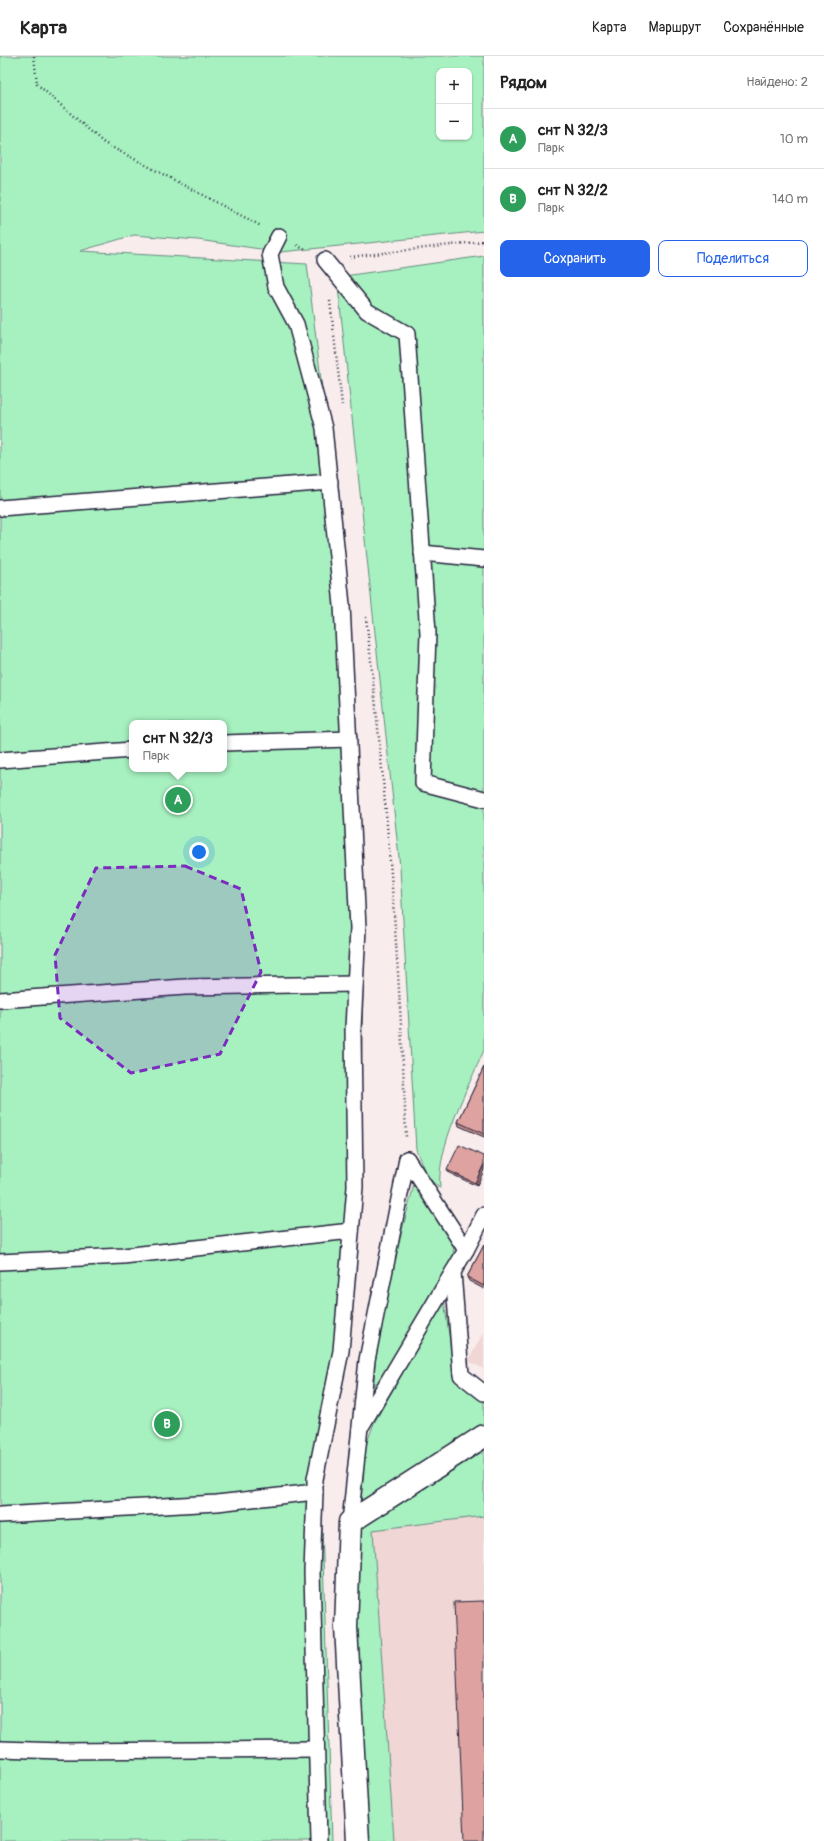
<!DOCTYPE html>
<html lang="ru">
<meta charset="utf-8">
<style>
:root{--surface:#fff;--page:#f6f6f6;--text:#222;--muted:#767676;--line:#e0e0e0;--accent:#2563eb}
body{margin:0;font-family:Pangolin,sans-serif;background:var(--page);color:var(--text)}
.controls{position:absolute;right:12px;top:12px;display:grid;overflow:hidden;border-radius:8px;box-shadow:0 1px 3px #0004}
.controls button{width:36px;height:36px;display:grid;place-items:center;padding:0;border:0;border-bottom:1px solid var(--line);background:var(--surface);color:var(--text);font:20px sans-serif}
.you{position:absolute;left:199px;top:796px;width:14px;height:14px;margin:-10px;border:3px solid #fff;border-radius:50%;background:#1a73e8;box-shadow:0 0 0 6px #1a73e833}
.badge{display:grid;place-items:center;width:26px;height:26px;border-radius:50%;background:var(--accent);color:#fff;font-size:13px;font-weight:700}
.pin{position:absolute;translate:-50% -50%;border:2px solid #fff;box-shadow:0 1px 4px #0006}
.popup{position:absolute;left:129px;top:664px;width:98px;height:52px;box-sizing:border-box;display:grid;place-content:center;border-radius:8px;background:var(--surface);filter:drop-shadow(0 1px 3px #0005);font-size:13px;white-space:nowrap;color:var(--muted)}
.popup b{font-size:15px;color:var(--text)}
.popup::after{content:'';position:absolute;left:50%;top:100%;margin-left:-8px;border:8px solid transparent;border-top-color:var(--surface)}
.list{margin:0;padding:0;list-style:none}
h2{display:flex;justify-content:space-between;align-items:center;height:52px;margin:0;padding:0 16px;font-size:17px}
h2 small{font-size:13px;font-weight:400;color:var(--muted)}
.list li{display:grid;grid-template-columns:26px 1fr auto;gap:12px;align-items:center;box-sizing:border-box;height:60px;padding:0 16px;border-top:1px solid var(--line)}
.list b{display:block;font-size:15px;white-space:nowrap}
.list p{margin:0;font-size:13px;white-space:nowrap;color:var(--muted)}
.list em{font-size:13px;font-style:normal;color:var(--muted)}
.actions{display:flex;gap:8px;padding:12px 16px}
.actions a{flex:1;padding:9px 0;border:1px solid var(--accent);border-radius:8px;text-align:center;font-size:14px;color:var(--accent)}
.actions .main{background:var(--accent);color:#fff}
.map{position:relative;flex:none;width:484px;height:1785px;overflow:hidden}
header{display:flex;align-items:center;gap:24px;box-sizing:border-box;height:56px;padding:0 20px;background:var(--surface);border-bottom:1px solid var(--line)}
header strong{font-size:19px}
nav{display:flex;gap:22px;margin-inline-start:auto;font-size:14px}
main{display:flex}
aside{flex:1;background:var(--surface)}
.map>svg:first-child{display:block}
</style>
<header>
<strong>Карта</strong>
<nav><a>Карта</a><a>Маршрут</a><a>Сохранённые</a></nav>
</header>
<main>
<div class="map">
<svg width="484" height="1785" viewBox="0 0 484 1785">
<rect width="100%" height="100%" fill="#f8edec"/>
<filter id="ink" filterUnits="userSpaceOnUse"><feTurbulence type="fractalNoise" baseFrequency=".025" numOctaves="2"/><feDisplacementMap in="SourceGraphic" scale="8" xChannelSelector="R" yChannelSelector="G"/><feConvolveMatrix kernelMatrix="1 2 1 2 8 2 1 2 1" color-interpolation-filters="sRGB"/></filter>
<g filter="url(#ink)">
<g fill="#f0d7d5">
<polygon points="484,1275 484,1313 468,1305"/>
<polygon points="484,1460 484,1785 394,1785 373,1474"/>
</g>
<g fill="#a7f1c0" stroke="#648a7e" fill-rule="evenodd">
<path d="M0 0H484V175L281 196 198 184 134 179 80 195 307 208 349 555 363 933 358 1175 346 1297 321 1438 332 1785H0ZM439 15H469V81H439ZM132 667H224V713H132Z"/>
<path d="M484 200V994C468 1032 436 1091 440 1133L426 1119 416 1093 400 811 337 221Z"/>
<polygon points="414,1129 425,1141 454,1181 453,1205 374,1334 375,1294 385,1239"/>
<polygon points="444,1244 455,1320 484,1346 484,1372 361,1447 365,1392 374,1367"/>
<polygon points="484,1392 484,1460 373,1474 394,1785 368,1785 356,1565 359,1468"/>
</g>
<g fill="none" stroke-linecap="round" stroke-linejoin="round">
<g stroke="#22223b" stroke-width="18">
<g id="lane">
<polyline points="279,180 270,198 276,231 296,268 324,372 342,549 358,872 353,973 355,1131 341,1295 315,1423 315,1436 312,1516 319,1785"/>
<polyline points="325,204 367,255 407,278 428,577 423,727 484,743"/>
<polyline points="0,452 330,426"/>
<polyline points="422,497 484,503"/>
<polyline points="224,687 349,683"/>
<polyline points="0,704 132,694"/>
<polyline points="0,944 185,931 355,928"/>
<polyline points="407,1103 466,1194"/>
<polyline points="0,1206 123,1200 351,1175"/>
<polyline points="453,1216 461,1319 484,1337"/>
<polyline points="362,1369 466,1194 484,1159"/>
<polyline points="0,1459 217,1447 315,1436"/>
<polyline points="350,1466 367,1304 407,1103"/>
<polyline points="0,1693 61,1695 316,1693"/>
</g>
</g>
<g stroke="#22223b" stroke-width="25">
<polyline id="street" points="358,1785 346,1571 350,1466 484,1380"/>
</g>
<g stroke="#22223b" stroke-width="2.5" stroke-dasharray="1 3" stroke-linecap="butt">
<polyline points="34,0 37,28 104,87 261,170"/>
<polyline points="297,189 307,195"/>
<polyline points="350,201 484,185"/>
<polyline points="330,245 342,349"/>
<path d="M366 561C386 734 400 908 406 1082"/>
</g>
<use href="#lane" stroke="#fff" stroke-width="15"/>
<use href="#street" stroke="#fff" stroke-width="22"/>
</g>
<g fill="#bf8c8a" stroke="#22223b">
<polygon points="484,1011 484,1081 459,1070 458,1066"/>
<polygon points="484,1100 477,1130 449,1117 447,1114"/>
<polygon points="484,1189 484,1233 469,1225 467,1221"/>
</g>
<polygon fill="#9b7270" stroke="#22223b" points="484,1108 484,1114 477,1130 475,1127"/>
<g fill="#dea3a0" stroke="#22223b">
<polygon points="484,1011 484,1078 458,1066"/>
<polygon points="459,1089 484,1100 484,1108 475,1127 447,1114"/>
<polygon points="484,1189 484,1230 467,1221"/>
<polygon points="484,1545 484,1785 464,1785 454,1546"/>
</g>
</g>
<path fill="#7b2cbf" fill-opacity="0.2" stroke="#7b2cbf" stroke-width="3" stroke-dasharray="8 5" stroke-linejoin="round" d="M185 810 241 833 261 916 220 998 131 1017 60 962 55 899 96 812Z"/>
</svg>
<div class="controls">
<button>+</button>
<button>−</button>
</div>
<div class="you"></div>
<div class="pin badge" style="left:178px;top:744px;background:#2e9e5b">A</div>
<div class="popup"><b>снт N 32/3</b>Парк</div>
<div class="pin badge" style="left:167px;top:1368px;background:#2e9e5b">B</div>
</div>
<aside>
<h2>Рядом<small>Найдено: 2</small></h2>
<ul class="list">
<li><span class="badge" style="background:#2e9e5b">A</span><div><b>снт N 32/3</b><p>Парк</p></div><em>10 m</em></li>
<li><span class="badge" style="background:#2e9e5b">B</span><div><b>снт N 32/2</b><p>Парк</p></div><em>140 m</em></li>
</ul>
<div class="actions"><a class="main">Сохранить</a><a>Поделиться</a></div>
</aside>
</main>
